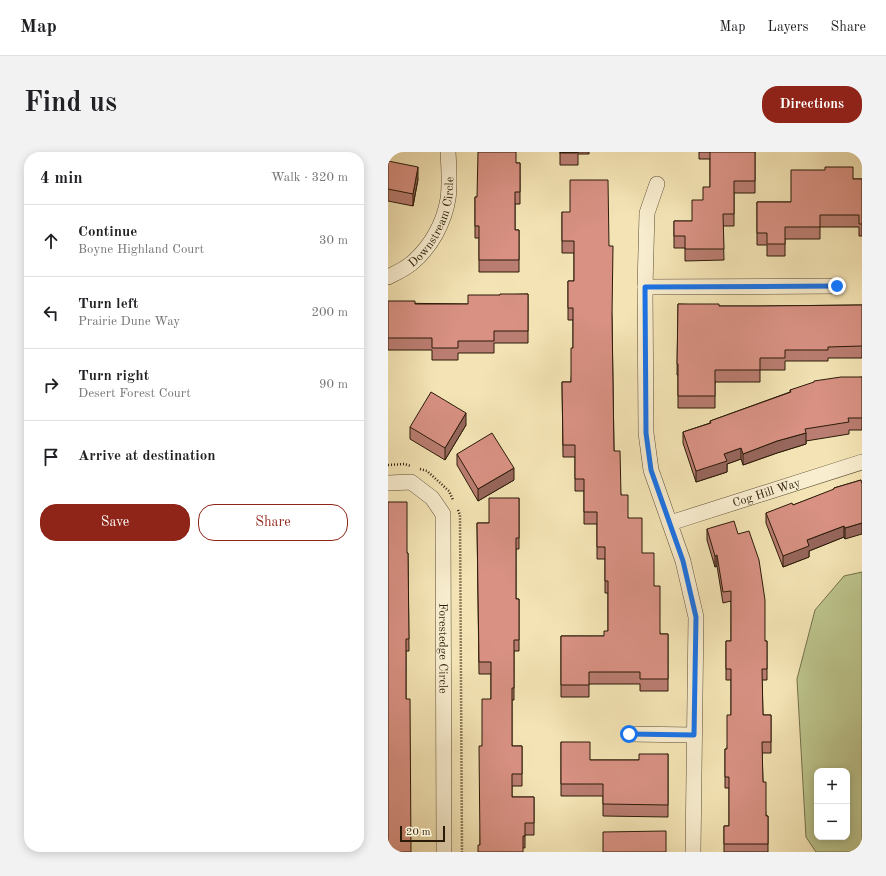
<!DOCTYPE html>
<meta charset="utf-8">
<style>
:root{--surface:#fff;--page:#f2f2f2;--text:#202124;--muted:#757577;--line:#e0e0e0;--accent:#8f2418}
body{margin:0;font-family:"Old Standard TT",serif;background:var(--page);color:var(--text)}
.controls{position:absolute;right:12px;bottom:12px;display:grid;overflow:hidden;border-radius:8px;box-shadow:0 2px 10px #0003}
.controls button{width:36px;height:36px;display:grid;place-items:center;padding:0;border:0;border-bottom:1px solid var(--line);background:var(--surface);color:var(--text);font:20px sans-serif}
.scale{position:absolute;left:12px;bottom:10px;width:45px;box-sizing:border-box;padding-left:4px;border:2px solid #2a1b09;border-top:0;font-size:11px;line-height:14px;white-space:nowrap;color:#2a1b09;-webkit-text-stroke:3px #f8edcf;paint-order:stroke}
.stop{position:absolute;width:12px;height:12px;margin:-9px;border:3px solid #1a73e8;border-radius:50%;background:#fff}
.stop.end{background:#1a73e8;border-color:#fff;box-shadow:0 1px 4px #0008}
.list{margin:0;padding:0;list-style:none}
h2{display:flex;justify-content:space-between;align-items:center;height:52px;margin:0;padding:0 16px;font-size:17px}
h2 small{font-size:13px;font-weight:400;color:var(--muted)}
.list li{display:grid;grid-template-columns:26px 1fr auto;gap:12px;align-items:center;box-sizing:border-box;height:72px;padding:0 16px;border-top:1px solid var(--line)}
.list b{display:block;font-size:15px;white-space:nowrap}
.list p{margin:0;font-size:13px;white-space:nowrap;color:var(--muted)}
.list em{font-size:13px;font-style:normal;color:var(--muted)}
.actions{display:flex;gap:8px;padding:12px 16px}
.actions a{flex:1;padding:9px 0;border:1px solid var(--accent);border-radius:16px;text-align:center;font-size:14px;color:var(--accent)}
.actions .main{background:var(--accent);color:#fff}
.icon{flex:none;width:22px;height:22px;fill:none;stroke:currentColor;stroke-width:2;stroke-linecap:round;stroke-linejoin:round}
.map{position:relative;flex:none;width:474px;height:700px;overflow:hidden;border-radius:16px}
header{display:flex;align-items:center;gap:24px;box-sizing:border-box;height:56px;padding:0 20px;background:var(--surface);border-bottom:1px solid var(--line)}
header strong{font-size:19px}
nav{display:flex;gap:22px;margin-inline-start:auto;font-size:14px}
.intro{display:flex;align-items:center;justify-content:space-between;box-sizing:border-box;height:96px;padding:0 24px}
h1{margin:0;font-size:28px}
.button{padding:10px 18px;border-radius:16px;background:var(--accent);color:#fff;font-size:14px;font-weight:700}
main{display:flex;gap:24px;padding:0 24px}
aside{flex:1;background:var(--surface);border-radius:16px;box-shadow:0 2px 10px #0003}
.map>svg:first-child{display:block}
</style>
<header>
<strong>Map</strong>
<nav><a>Map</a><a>Layers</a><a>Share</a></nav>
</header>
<div class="intro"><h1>Find us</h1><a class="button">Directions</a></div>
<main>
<aside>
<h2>4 min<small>Walk · 320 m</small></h2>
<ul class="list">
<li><svg class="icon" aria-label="ahead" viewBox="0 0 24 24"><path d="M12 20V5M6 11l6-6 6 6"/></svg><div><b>Continue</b><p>Boyne Highland Court</p></div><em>30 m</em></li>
<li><svg class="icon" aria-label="left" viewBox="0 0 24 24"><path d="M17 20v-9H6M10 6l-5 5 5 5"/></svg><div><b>Turn left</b><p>Prairie Dune Way</p></div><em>200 m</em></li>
<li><svg class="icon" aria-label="right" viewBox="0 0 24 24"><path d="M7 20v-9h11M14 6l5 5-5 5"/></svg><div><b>Turn right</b><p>Desert Forest Court</p></div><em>90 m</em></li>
<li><svg class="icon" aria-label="arrive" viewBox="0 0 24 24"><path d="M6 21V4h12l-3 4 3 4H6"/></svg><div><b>Arrive at destination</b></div></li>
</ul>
<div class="actions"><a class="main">Save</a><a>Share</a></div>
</aside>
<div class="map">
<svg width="474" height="700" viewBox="0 0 474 700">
<rect width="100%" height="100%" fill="#f4e4b5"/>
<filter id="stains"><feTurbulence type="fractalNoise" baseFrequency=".005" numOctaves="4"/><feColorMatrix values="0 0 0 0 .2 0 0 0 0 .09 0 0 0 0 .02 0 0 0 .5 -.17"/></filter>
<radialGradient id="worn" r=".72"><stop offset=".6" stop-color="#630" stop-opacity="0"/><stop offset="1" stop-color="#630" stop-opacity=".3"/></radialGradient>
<path fill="#bcc48c" stroke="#73704a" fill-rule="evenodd" d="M474 420V700H428L418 685 409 527 427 458 456 424ZM429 619H459V685H429Z"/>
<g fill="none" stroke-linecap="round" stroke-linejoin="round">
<g stroke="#5c4d34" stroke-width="16">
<g id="minor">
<polyline points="269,32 259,61 257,135 258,281 263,318 295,409 308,465 305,700"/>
<path id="s1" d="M0 125C8 121 17 117 24 111 43 95 56 71 60 47 62 32 61 15 60 0"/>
<polyline points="257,135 449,134"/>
<path id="s2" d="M0 331 23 330 44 346 55 362 56 700"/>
<path id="s3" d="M282 371 474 310"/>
<polyline points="241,582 306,583"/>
</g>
</g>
<g stroke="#2a1b09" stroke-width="2.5" stroke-dasharray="1 2" stroke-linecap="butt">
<polyline points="0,313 16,312 23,314"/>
<polyline points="32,317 39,319 61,339 65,348"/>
<polyline points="70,358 72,363 74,700"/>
</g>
<use href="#minor" stroke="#f8edcf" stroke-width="15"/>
</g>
<g fill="#ba7d71" stroke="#2a1b09">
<polygon points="172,0 201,0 201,2 190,2 190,13 172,13"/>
<polygon points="311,0 367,0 367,41 346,41 346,74 335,74 336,108 297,109 297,96 286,96 286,69 304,69 315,48 322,35 322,7 311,7"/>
<polygon points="0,9 30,27 25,54 0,49"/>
<polygon points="128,11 132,11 132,52 127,52 127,78 131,78 131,120 91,120 91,86 87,86 87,45 89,45"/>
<polygon points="465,27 474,27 474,84 471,84 471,75 432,75 432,87 397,87 397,104 379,104 379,93 369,93 369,50 403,50"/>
<polygon points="174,60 221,94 224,168 226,299 233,343 240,366 254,401 266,434 272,482 280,482 280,539 252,539 252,532 201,532 201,545 173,545 173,484 216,484 220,479 220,441 217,441 217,407 209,407 209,372 196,372 196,339 187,339 187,305 175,305 174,230 183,230 185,196 185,168 180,168 180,129 186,129 186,101 174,101"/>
<polygon points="140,142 140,191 106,191 106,201 70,201 70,208 44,208 44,198 0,198 0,151 80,152 112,143"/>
<polygon points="290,152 331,154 372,154 474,153 474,206 440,206 440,209 397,209 397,218 372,218 372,230 327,230 327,256 290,256 290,223 289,223"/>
<polygon points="474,225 474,278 461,278 461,282 418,289 418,292 389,301 355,313 353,307 339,312 339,320 308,330 295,291 295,280 322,271 322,269 402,240 402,238"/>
<polygon points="78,273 57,308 22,287 22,275"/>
<polygon points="69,302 126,328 90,349 69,313"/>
<polygon points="473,328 457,387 456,385 421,399 421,405 395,415 378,371 378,361 405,353 446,338 446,336"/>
<polygon points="131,346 131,397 128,397 128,447 131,447 131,499 126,499 126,548 124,548 124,594 134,594 134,634 124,634 124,645 146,645 146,683 137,683 137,696 92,693 94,594 103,547 103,522 91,522 89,371 101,371"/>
<polygon points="319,377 377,489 379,489 379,528 374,528 375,563 383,563 383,601 374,601 375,630 378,664 380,664 380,700 336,700 336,674 341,674 341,636 337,636 337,597 339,597 343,563 343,528 338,528 338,489 343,489 343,449 335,451 329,414 327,415 319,388"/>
<polygon points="19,401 20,401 21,499 18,499 18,547 0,700"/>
<polygon points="173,590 202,608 251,608 280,602 280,665 215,664 215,644 173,644"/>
</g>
<g fill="#97665c" stroke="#2a1b09">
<polygon points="30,15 30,27 25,54 25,42"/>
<polygon points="78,261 78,273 57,308 57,296"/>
<polygon points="418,281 418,292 389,301 355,313 355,302 389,289"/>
<polygon points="353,296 353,307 339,312 339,320 308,330 308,319 336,302"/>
<polygon points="126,316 126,328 90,349 90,337"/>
<polygon points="474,371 474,382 457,387 457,376"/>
<polygon points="456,374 456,385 421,399 421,405 395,415 395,404 419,388"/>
<polygon points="329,403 329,414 327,415 327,404"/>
</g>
<g fill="#d89183" stroke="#2a1b09">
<polygon points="90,0 128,0 128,11 132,11 132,40 127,40 127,78 131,78 131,108 91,108 91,74 87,74 87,45 89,45"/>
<rect x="172" y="0" width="18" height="1"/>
<polygon points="322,0 367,0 367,29 346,29 346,62 335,62 336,97 297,97 297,84 286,84 286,69 304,69 304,48 315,48 315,35 322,35"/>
<polygon points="0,9 30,15 25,42 0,37"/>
<polygon points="437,15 465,15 465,27 474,27 474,72 471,72 471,63 432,63 432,75 397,75 397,92 379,92 379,81 369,81 369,50 403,50 403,18 437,18"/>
<polygon points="182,28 220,28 221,94 225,94 224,163 226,299 232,299 233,343 240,343 240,366 254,366 254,401 266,401 266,434 272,434 272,482 280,482 280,527 252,527 252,520 201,520 201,533 173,533 173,484 216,484 216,479 220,479 220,429 217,429 217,395 209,395 209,360 196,360 196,327 187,327 187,293 175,293 174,230 183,230 183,196 185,196 185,156 180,156 180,129 186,129 186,89 174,89 174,60 182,60"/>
<polygon points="112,142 140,142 140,179 106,179 106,189 70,189 70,196 44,196 44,186 0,186 0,149 27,149 27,152 80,152 80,143 112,143"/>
<polygon points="290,152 331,152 331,154 372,154 474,153 474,194 440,195 440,198 397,198 397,206 372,206 372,218 327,218 327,244 290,244 290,212 289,212"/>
<polygon points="453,225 474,225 474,266 460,266 461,270 417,277 418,281 389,289 355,302 353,296 336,302 339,309 308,319 295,280 323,271 322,269 403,240 402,238 426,230 426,229"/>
<polygon points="43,240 78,261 57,296 22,275"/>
<polygon points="104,281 126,316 90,337 69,302"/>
<polygon points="473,328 474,332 474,371 457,376 456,374 419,388 421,394 395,404 378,361 404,351 405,353 446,337 446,336"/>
<polygon points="101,346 131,346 131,386 128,386 128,447 131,447 131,488 126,488 126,536 124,536 124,594 134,594 134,622 124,622 124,645 146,645 146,671 137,671 137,684 135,684 135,700 90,700 90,693 92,693 91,594 94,594 94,547 103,547 103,510 91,510 89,371 101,371"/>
<polygon points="0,350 19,350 19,401 20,401 21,487 18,487 18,547 22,547 23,700 0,700"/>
<polygon points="346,369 350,382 361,379 371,408 377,448 377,489 379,489 379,517 374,517 375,563 383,563 383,590 374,590 375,630 378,630 378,664 380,664 380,692 336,692 336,674 341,674 341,625 337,625 337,597 339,597 339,563 343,563 343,517 338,517 338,489 343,489 343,439 335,440 329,403 327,404 319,377"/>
<polygon points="173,590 202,590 202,608 251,608 251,602 280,602 280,653 215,652 215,632 173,632"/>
<polygon points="278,679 278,700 215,700 215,680"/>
</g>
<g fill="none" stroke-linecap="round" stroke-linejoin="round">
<polyline stroke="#1a73e8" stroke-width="5" points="241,582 306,583 308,465 295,409 263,318 258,281 257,135 449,134"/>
</g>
<g text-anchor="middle" stroke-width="3" stroke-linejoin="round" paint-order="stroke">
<g font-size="12" fill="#2a1b09" stroke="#f8edcf">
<text dy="4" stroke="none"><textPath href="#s1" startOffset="75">Downstream Circle</textPath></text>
<text dy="4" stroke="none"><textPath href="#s3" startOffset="101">Cog Hill Way</textPath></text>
<text dy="4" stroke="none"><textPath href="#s2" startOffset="203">Forestedge Circle</textPath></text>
</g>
</g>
<rect width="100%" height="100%" filter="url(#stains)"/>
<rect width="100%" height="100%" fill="url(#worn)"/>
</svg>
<div class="controls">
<button>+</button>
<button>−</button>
</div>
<div class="scale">20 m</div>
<div class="stop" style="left:241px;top:582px"></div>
<div class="stop end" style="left:449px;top:134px"></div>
</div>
</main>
